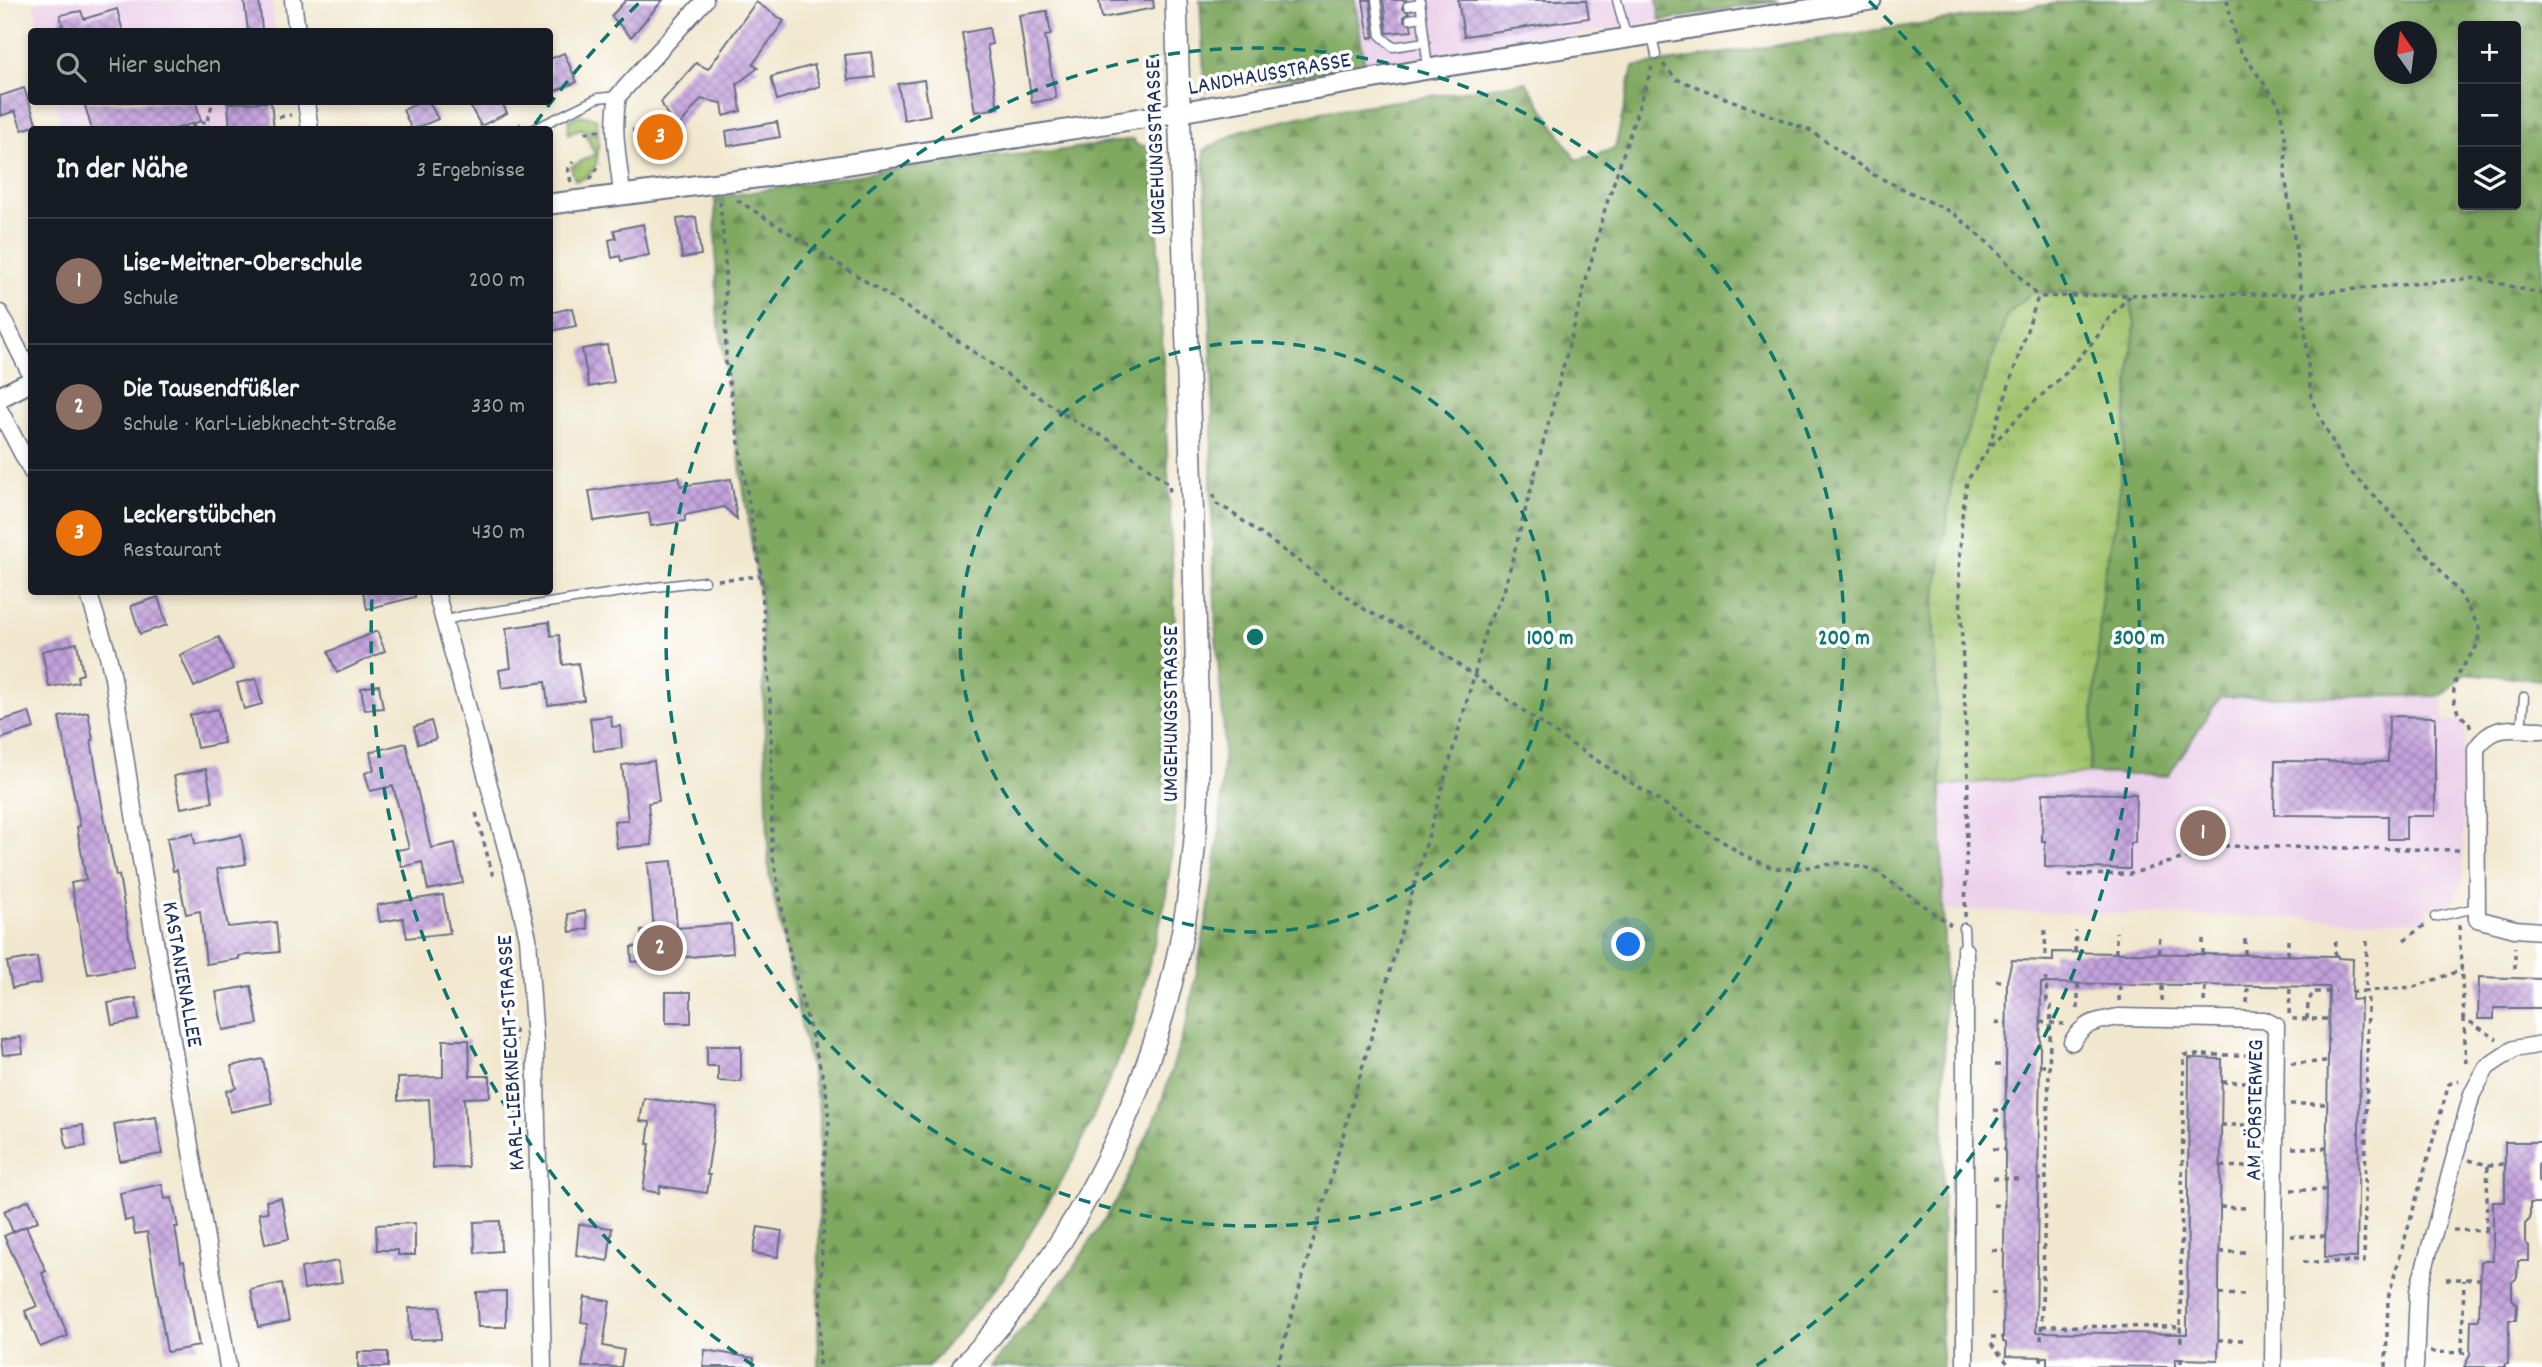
<!DOCTYPE html>
<html lang="de">
<meta charset="utf-8">
<style>
:root{--surface:#171b24;--page:#20242c;--text:#f1f3f6;--muted:#9ea1a6;--line:#363941;--accent:#b45309}
body{margin:0;font-family:Dekko,sans-serif;background:var(--page);color:var(--text)}
.controls{position:absolute;right:21px;top:21px;display:grid;overflow:hidden;border-radius:7px;box-shadow:0 4px 10px #0003}
.controls button{width:63px;height:63px;display:grid;place-items:center;padding:0;border:0;border-bottom:2px solid var(--line);background:var(--surface);color:var(--text);font:35px sans-serif}
.compass{position:absolute;left:2374px;top:21px;width:63px;height:63px;border-radius:50%;background:var(--surface);box-shadow:0 4px 10px #0003;rotate:346deg}
.you{position:absolute;left:1629px;top:945px;width:24px;height:24px;margin:-18px;border:5px solid #fff;border-radius:50%;background:#1a73e8;box-shadow:0 0 0 10px #1a73e833}
.badge{display:grid;place-items:center;width:46px;height:46px;border-radius:50%;background:var(--accent);color:#fff;font-size:23px;font-weight:700}
.pin{position:absolute;translate:-50% -50%;border:4px solid #fff;box-shadow:0 2px 7px #0006}
.list{margin:0;padding:0;list-style:none}
h2{display:flex;justify-content:space-between;align-items:center;height:91px;margin:0;padding:0 28px;font-size:30px}
h2 small{font-size:23px;font-weight:400;color:var(--muted)}
.list li{display:grid;grid-template-columns:46px 1fr auto;gap:21px;align-items:center;box-sizing:border-box;height:126px;padding:0 28px;border-top:2px solid var(--line)}
.list b{display:block;font-size:26px;white-space:nowrap}
.list p{margin:0;font-size:23px;white-space:nowrap;color:var(--muted)}
.list em{font-size:23px;font-style:normal;color:var(--muted)}
.icon{flex:none;width:38px;height:38px;fill:none;stroke:currentColor;stroke-width:2;stroke-linecap:round;stroke-linejoin:round}
.map{position:relative;flex:none;width:2542px;height:1367px;overflow:hidden}
.search{position:absolute;background:var(--surface);box-shadow:0 4px 10px #0003;left:28px;top:28px;width:525px;height:77px;display:flex;align-items:center;gap:18px;box-sizing:border-box;padding:0 24px;border-radius:7px;color:var(--muted);font-size:26px}
.panel{position:absolute;background:var(--surface);box-shadow:0 4px 10px #0003;left:28px;top:126px;width:525px;height:469px;border-radius:7px}
.map>svg:first-child{display:block}
</style>
<div class="map">
<svg width="2542" height="1367" viewBox="0 0 2542 1367">
<defs>
<pattern id="grass-tufts" width="24" height="20" patternUnits="userSpaceOnUse" patternTransform="scale(1.75)"><rect width="24" height="20" fill="#a0c36c"/><path d="M3 7l-1-3M5 7V3M7 7l1-3M15 17l-1-3M17 17v-4M19 17l1-3" fill="none" stroke="#829f5c"/></pattern>
<pattern id="forest-firs" width="22" height="20" patternUnits="userSpaceOnUse" patternTransform="scale(1.75)"><rect width="22" height="20" fill="#80a960"/><path d="M5 1l3.5 6h-7zM16 11l3.5 6h-7z" fill="#688a52"/></pattern>
<pattern id="building-cross-hatch" width="8" height="8" patternUnits="userSpaceOnUse" patternTransform="scale(1.75)"><rect width="8" height="8" fill="#c3a2db"/><path d="M0 0l8 8M0 8l8-8" fill="none" stroke="#9e84b5"/></pattern>
</defs>
<rect width="100%" height="100%" fill="#fff"/>
<filter id="ink" filterUnits="userSpaceOnUse"><feTurbulence type="fractalNoise" baseFrequency=".0143" numOctaves="2"/><feDisplacementMap in="SourceGraphic" scale="14" xChannelSelector="R" yChannelSelector="G"/><feConvolveMatrix kernelMatrix="1 2 1 2 8 2 1 2 1" color-interpolation-filters="sRGB"/></filter>
<filter id="wash" filterUnits="userSpaceOnUse"><feTurbulence type="fractalNoise" baseFrequency=".00686" numOctaves="4" result="noise"/><feDisplacementMap in="SourceGraphic" scale="28" xChannelSelector="R" yChannelSelector="G"/><feGaussianBlur stdDeviation="1.57" result="paint"/><feColorMatrix in="noise" values="0 0 0 0 0 0 0 0 0 0 0 0 0 0 0 0 0 1.4 0 .05"/><feComposite in="paint" operator="in"/></filter>
<g filter="url(#wash)">
<rect width="100%" height="100%" fill="#f1e7ce"/>
<g fill="#ecd1ea">
<polygon points="46,0 272,0 275,31 40,31 34,5"/>
<polygon points="1355,0 1657,0 1660,21 1365,66"/>
<polygon points="56,102 272,102 275,129 63,129"/>
<polygon points="2443,696 2444,722 2465,721 2463,880 2452,904 2428,909 2427,921 1943,910 1941,786 2089,773 2168,776 2220,697"/>
</g>
<g fill="url(#grass-tufts)" stroke="#5e7965" stroke-width="2">
<polygon points="579,115 596,118 598,129 584,132 582,128 568,135 569,120"/>
<path d="M598 132C599 151 600 178 575 180L571 167 595 154 586 135Z"/>
<polygon points="2064,292 2130,296 2135,324 2117,515 2103,582 2089,773 1941,786 1933,614 1953,474 2007,315 2031,293"/>
</g>
<g fill="url(#forest-firs)" stroke="#4e6c5f" stroke-width="2" fill-rule="evenodd">
<polygon points="1200,0 1355,0 1365,66 1205,91"/>
<polygon points="1657,0 1779,0 1660,21"/>
<path d="M2079 0H2542V680L2465 673 2443 696 2220 697 2168 776 2089 773 2103 582 2117 515 2135 324 2129 296 2064 292 2031 293 2007 315 1953 474 1933 614 1941 786 1945 997 1941 1344 1943 1367H990L1072 1270 1121 1193 1160 1107 1188 1018 1208 913 1220 829 1224 733 1216 635 1211 482 1213 391 1204 150 1240 131 1321 112 1526 82 1576 160 1615 149 1633 67ZM2516 26V205H2463V26ZM2384 32H2426V74H2384Z"/>
<polygon points="1134,139 1135,144 1148,147 1154,159 1176,649 1172,727 1175,829 1165,903 1132,1029 1074,1159 1002,1280 928,1367 818,1367 820,1112 769,874 761,605 717,311 715,198 949,160 1051,152"/>
</g>
<g id="blocks">
<g fill="url(#building-cross-hatch)">
<polygon points="244,0 259,0 262,30 248,31"/>
<polygon points="626,0 663,0 631,37 611,16"/>
<polygon points="1099,0 1153,0 1154,8 1102,18"/>
<polygon points="1363,0 1370,0 1374,37 1369,38"/>
<polygon points="1383,0 1406,0 1402,8 1409,13 1404,16 1404,21 1411,25 1412,31 1387,33"/>
<polygon points="1458,0 1586,0 1589,18 1464,36"/>
<polygon points="756,2 784,21 753,64 758,68 737,84 741,111 724,116 722,103 701,99 675,131 661,102 696,63 708,69"/>
<polygon points="117,9 123,32 57,32 57,27 63,26 60,15 81,11 84,19"/>
<polygon points="1047,11 1051,35 1045,36 1056,98 1032,103 1019,15"/>
<polygon points="989,28 992,44 987,45 998,108 975,112 962,33"/>
<polygon points="871,52 875,77 848,80 845,55"/>
<polygon points="564,53 577,82 550,93 550,59"/>
<polygon points="814,65 820,86 777,100 771,77"/>
<polygon points="924,80 930,115 904,120 898,84"/>
<polygon points="24,88 37,125 22,130 15,111 0,116 0,96"/>
<polygon points="84,102 196,102 201,121 171,130 92,130"/>
<polygon points="271,102 274,130 230,130 228,103"/>
<polygon points="420,102 429,102 438,119 412,130 403,110"/>
<polygon points="468,102 502,102 507,113 481,126"/>
<polygon points="777,122 780,137 728,146 726,131"/>
<polygon points="696,217 701,255 682,258 677,219"/>
<polygon points="643,224 649,255 621,261 620,256 612,258 609,240 616,238 614,230"/>
<polygon points="572,308 576,326 550,331 550,313"/>
<polygon points="607,345 614,382 589,387 582,349"/>
<polygon points="679,477 681,486 731,479 737,519 724,507 685,515 685,521 651,526 649,513 594,521 589,491"/>
<polygon points="363,592 415,592 415,597 367,609"/>
<polygon points="158,597 167,625 140,634 131,606"/>
<polygon points="549,622 551,636 559,635 563,665 578,663 584,700 548,705 545,682 502,688 499,670 511,668 506,628"/>
<polygon points="377,631 385,651 337,673 328,652"/>
<polygon points="219,637 233,669 194,687 180,655"/>
<polygon points="77,643 83,674 77,676 78,682 49,687 42,651"/>
<polygon points="256,679 262,704 244,709 237,683"/>
<polygon points="379,685 383,708 365,710 361,688"/>
<polygon points="218,709 224,743 197,748 190,715"/>
<polygon points="29,712 34,728 0,739 0,721"/>
<polygon points="88,712 93,740 91,740 105,822 116,876 119,875 134,967 88,974 71,883 86,880 77,827 80,826 59,717"/>
<polygon points="611,716 612,727 620,726 622,748 594,751 590,718"/>
<polygon points="2389,716 2435,717 2435,816 2406,816 2406,839 2388,839 2388,816 2274,815 2275,761 2388,762"/>
<polygon points="431,721 436,739 418,744 414,727"/>
<polygon points="406,743 431,848 455,843 463,883 428,890 422,862 402,867 397,850 409,848 393,786 370,791 365,773 374,770 370,752"/>
<polygon points="654,761 659,801 648,803 652,845 617,848 614,821 628,820 622,765"/>
<polygon points="206,769 213,802 181,808 174,776"/>
<polygon points="2043,793 2136,794 2135,842 2130,843 2130,869 2045,867 2045,841 2042,841"/>
<polygon points="193,833 195,844 241,835 246,864 217,869 228,927 276,922 279,952 239,956 239,959 206,964 200,911 186,914 177,870 173,871 167,838"/>
<polygon points="672,861 677,928 731,924 733,953 632,962 631,947 642,946 641,931 654,930 648,863"/>
<polygon points="443,895 450,933 407,938 403,918 380,922 377,905"/>
<polygon points="585,911 588,929 570,932 568,914"/>
<polygon points="2053,952 2338,956 2338,958 2353,959 2352,1000 2361,999 2357,1258 2325,1257 2329,987 2041,983 2036,1332 2187,1334 2189,1058 2222,1059 2218,1360 2175,1359 2175,1367 2047,1366 2047,1357 2006,1356 2006,1343 2003,1342 2007,981 2012,960 2053,961"/>
<polygon points="37,957 41,983 12,988 7,962"/>
<polygon points="2479,977 2542,979 2542,1008 2494,1008 2494,1019 2478,1019"/>
<polygon points="251,986 258,1024 223,1030 216,992"/>
<rect x="666" y="992" width="25" height="31"/>
<polygon points="136,998 139,1020 112,1025 108,1003"/>
<polygon points="21,1037 23,1053 3,1055 1,1040"/>
<polygon points="443,1040 469,1040 470,1076 490,1076 490,1097 464,1098 468,1167 433,1168 429,1099 398,1101 398,1078 443,1077"/>
<polygon points="707,1046 741,1046 741,1082 718,1081 718,1066 707,1066"/>
<polygon points="263,1059 272,1103 230,1112 226,1091 236,1088 231,1066"/>
<polygon points="644,1098 717,1108 707,1175 710,1175 707,1193 660,1186 659,1193 643,1190 650,1144 647,1144 650,1122 640,1121"/>
<polygon points="156,1117 162,1154 120,1161 114,1124"/>
<polygon points="83,1125 86,1146 67,1149 63,1128"/>
<polygon points="2505,1142 2542,1142 2542,1161 2538,1164 2538,1182 2542,1184 2542,1203 2530,1203 2530,1219 2525,1224 2525,1242 2529,1246 2529,1261 2518,1261 2517,1278 2512,1282 2512,1299 2517,1305 2516,1320 2509,1320 2508,1364 2505,1364 2505,1367 2464,1367 2470,1355 2471,1320 2479,1320 2481,1261 2493,1261 2493,1202 2505,1202"/>
<polygon points="162,1184 165,1199 172,1198 178,1227 175,1227 181,1262 184,1261 199,1346 167,1352 147,1232 135,1234 132,1219 125,1221 120,1193"/>
<polygon points="281,1198 289,1239 265,1244 259,1213 268,1212 266,1201"/>
<polygon points="29,1200 38,1221 13,1232 4,1211"/>
<polygon points="500,1221 501,1251 475,1253 474,1222"/>
<polygon points="415,1223 415,1255 398,1255 398,1250 377,1250 376,1225"/>
<polygon points="579,1224 612,1228 608,1261 576,1255"/>
<polygon points="26,1226 46,1271 42,1273 68,1336 40,1347 25,1311 37,1306 4,1236"/>
<polygon points="758,1227 782,1231 778,1257 753,1253"/>
<polygon points="338,1261 342,1282 304,1289 301,1268"/>
<polygon points="282,1283 289,1321 258,1327 251,1290"/>
<polygon points="506,1291 506,1327 478,1327 476,1292"/>
<polygon points="585,1297 610,1301 603,1346 624,1350 621,1367 582,1367 589,1323 581,1322"/>
<polygon points="440,1307 441,1339 410,1340 409,1308"/>
<polygon points="705,1350 754,1358 753,1367 703,1367"/>
<rect x="358" y="1352" width="30" height="15"/>
</g>
</g>
</g>
<g filter="url(#ink)">
<use href="#blocks" fill-opacity="0" stroke="#666f85" stroke-width="2"/>
<g fill="none" stroke-linecap="round" stroke-linejoin="round">
<g stroke="#666f85" stroke-width="11">
<g id="service">
<polyline points="1376,0 1381,36 1393,47 1425,42"/>
<polyline points="1420,0 1428,69"/>
<polyline points="1617,0 1627,39"/>
<polyline points="1408,6 1420,4"/>
<polyline points="1410,19 1422,17"/>
<polyline points="1652,35 1656,55"/>
<polyline points="532,130 598,98 618,96"/>
<polyline points="444,621 462,616 647,588 705,581"/>
<polyline points="2521,730 2524,697"/>
<polyline points="2435,917 2476,908"/>
<polyline points="1964,928 1965,951"/>
</g>
</g>
<g stroke="#666f85" stroke-width="19">
<g id="minor">
<polyline points="293,0 297,32"/>
<polyline points="306,102 310,130"/>
<path d="M622 195C619 161 611 130 618 96L705 0"/>
<polyline points="0,313 32,377"/>
<polyline points="0,411 32,472"/>
<polyline points="88,592 107,651 113,678 140,854 228,1367"/>
<polyline points="436,592 510,862 528,938 535,1042 543,1367"/>
<path d="M2542 730C2513 730 2494 722 2476 749L2477 919 2515 929 2542 931"/>
<polyline points="1965,951 1965,1367"/>
<path d="M2072 1042C2084 1022 2096 1021 2119 1017L2264 1020 2276 1026 2273 1367"/>
<polyline points="2415,1367 2418,1291 2472,1094 2487,1067 2514,1049 2542,1044"/>
</g>
</g>
<g stroke="#666f85" stroke-width="23">
<g id="tertiary">
<polyline points="550,204 780,175 1180,112 1428,69 1871,0"/>
<polyline points="0,397 32,381"/>
</g>
</g>
<g stroke="#666f85" stroke-width="24">
<path id="secondary" d="M963 1367C1092 1230 1171 1054 1192 868 1201 797 1198 724 1196 653 1195 590 1193 528 1191 466 1185 311 1181 155 1176 0"/>
</g>
<g stroke="#666f85" stroke-width="3.5" stroke-dasharray="5 5" stroke-linecap="butt">
<polyline points="2227,0 2237,46 2279,104 2286,142 2285,175 2302,294 2311,399 2345,466 2408,531 2460,594 2479,627 2478,644 2456,677 2453,697 2458,713 2469,723 2471,730"/>
<polyline points="1663,64 1676,79 1811,131 1872,174 1953,213 1995,249 2038,297"/>
<polyline points="279,117 291,115"/>
<polyline points="182,130 207,121"/>
<polyline points="208,130 207,121 213,102"/>
<polyline points="511,130 521,124"/>
<polyline points="632,130 645,131 649,142 654,141"/>
<polyline points="585,133 600,130"/>
<polyline points="590,180 601,163"/>
<polyline points="571,182 568,169 573,162"/>
<polyline points="737,200 935,325 1071,419 1115,443 1169,484 1170,493"/>
<polyline points="720,201 725,257 726,364 761,576 771,712 772,851 790,955 826,1089 829,1124 823,1169 827,1199 822,1243 819,1367"/>
<polyline points="1989,446 2038,297 2100,295 2302,294 2477,278 2542,294"/>
<polyline points="1214,494 1215,503 1228,510 1367,611 1415,634 1559,736 1745,856 1773,868 1794,869 1840,863 1873,869 1951,925"/>
<polyline points="718,580 761,576"/>
<polyline points="476,813 494,880"/>
<polyline points="2068,875 2130,874 2225,846 2461,850"/>
<polyline points="1965,917 1968,778 1959,572 1962,517 1967,481 1989,448 2022,413 2066,373 2097,337 2111,315 2130,296"/>
<polyline points="2459,925 2464,1018 2497,1039"/>
<polyline points="2045,930 2046,962"/>
<polyline points="2404,940 2425,925"/>
<polyline points="2075,952 2076,931"/>
<polyline points="2116,953 2116,932"/>
<polyline points="2159,953 2160,933"/>
<polyline points="2203,954 2203,934"/>
<polyline points="2245,954 2245,935"/>
<polyline points="2288,955 2288,936"/>
<polyline points="2335,956 2336,937"/>
<polyline points="2515,969 2515,947"/>
<polyline points="2542,969 2542,956"/>
<polyline points="1996,981 2007,981"/>
<polyline points="2078,984 2078,1013"/>
<polyline points="2351,992 2366,991 2367,938"/>
<polyline points="2119,1001 2120,984"/>
<polyline points="2162,1001 2162,985"/>
<polyline points="2204,1002 2205,986"/>
<polyline points="2247,1003 2248,986"/>
<polyline points="2289,1014 2290,987"/>
<polyline points="2464,1018 2466,1068"/>
<polyline points="2292,1019 2328,1019"/>
<polyline points="2307,1019 2308,1003 2313,992 2336,992"/>
<polyline points="1995,1022 2007,1023"/>
<polyline points="2040,1022 2064,1024"/>
<polyline points="515,1029 517,1126"/>
<polyline points="2291,1063 2328,1062"/>
<polyline points="1995,1065 2007,1065"/>
<polyline points="2040,1065 2049,1065"/>
<polyline points="2222,1082 2249,1082"/>
<polyline points="2290,1104 2327,1104"/>
<polyline points="1994,1110 2006,1111"/>
<polyline points="2221,1125 2248,1125"/>
<polyline points="2292,1148 2326,1148"/>
<polyline points="1993,1149 2006,1149"/>
<polyline points="2469,1160 2488,1165 2505,1164"/>
<polyline points="2221,1166 2247,1167"/>
<polyline points="1993,1178 2021,1179"/>
<polyline points="2037,1179 2047,1180"/>
<polyline points="2291,1190 2326,1190"/>
<polyline points="1993,1205 2005,1206"/>
<polyline points="2220,1207 2246,1208"/>
<polyline points="2453,1230 2493,1231"/>
<polyline points="2486,1231 2488,1165"/>
<polyline points="2290,1236 2325,1236"/>
<polyline points="1992,1250 2005,1251"/>
<polyline points="2220,1252 2245,1252"/>
<polyline points="2303,1262 2364,1262 2368,1001 2366,991 2414,987 2462,970"/>
<polyline points="2446,1279 2480,1279"/>
<polyline points="1991,1293 2005,1293"/>
<polyline points="2219,1294 2245,1295"/>
<polyline points="2042,1326 2180,1327 2184,1055 2260,1055"/>
<polyline points="2180,1327 2181,1342"/>
<polyline points="1991,1337 2003,1337"/>
<polyline points="2041,1340 2051,1006 2047,1001 2046,978"/>
<polyline points="2218,1340 2244,1340"/>
<polyline points="1991,1344 2011,1367"/>
<polyline points="2430,1352 2470,1353"/>
<polyline points="2462,1352 2464,1280"/>
<polyline points="2041,1356 2041,1367"/>
<polyline points="2181,1358 2181,1367"/>
<polyline points="1277,1367 1474,676 1487,625 1504,591 1605,209 1652,67"/>
<polyline points="2071,1367 2071,1366"/>
<polyline points="2386,1367 2388,1298 2449,1084 2459,1080"/>
</g>
<use href="#service" stroke="#fff" stroke-width="8"/>
<use href="#minor" stroke="#fff" stroke-width="16"/>
<use href="#tertiary" stroke="#fff" stroke-width="19"/>
<use href="#secondary" stroke="#fff" stroke-width="21"/>
</g>
</g>
<g fill="none" stroke="#0f766e" stroke-width="3.5" stroke-dasharray="12 9">
<circle cx="1255" cy="637" r="295"/>
<circle cx="1255" cy="637" r="589"/>
<path d="M754 1366A884 884 0 0 1 372 598M535 124A884 884 0 0 1 641 1M1869 1A884 884 0 0 1 1756 1366"/>
</g>
<g text-anchor="middle" stroke-width="7" stroke-linejoin="round" paint-order="stroke">
<g font-size="23" fill="#1b2f5e" stroke="#fff">
<text transform="translate(1269 72) rotate(-10)" y="8">LANDHAUSSTRASSE</text>
<text transform="translate(1154 147) rotate(-92)" y="8">UMGEHUNGSSTRASSE</text>
<text transform="translate(1169 714) rotate(-90)" y="8">UMGEHUNGSSTRASSE</text>
<text transform="translate(184 974) rotate(80)" y="8">KASTANIENALLEE</text>
<text transform="translate(509 1053) rotate(-93)" y="8">KARL-LIEBKNECHT-STRASSE</text>
<text transform="translate(2253 1110) rotate(-89)" y="8">AM FÖRSTERWEG</text>
</g>
</g>
<circle cx="1255" cy="637" r="10" fill="#0f766e" stroke="#fff" stroke-width="3.5"/>
<g font-size="21" text-anchor="middle" font-weight="bold" fill="#0f766e" stroke="#fff" stroke-width="7" stroke-linejoin="round" paint-order="stroke">
<text x="1550" y="644">100 m</text>
<text x="1844" y="644">200 m</text>
<text x="2139" y="644">300 m</text>
</g>
</svg>
<div class="controls">
<button>+</button>
<button>−</button>
<button><svg class="icon" aria-label="layers" viewBox="0 0 24 24"><path d="M12 4l9 5-9 5-9-5zM3 14l9 5 9-5"/></svg></button>
</div>
<svg class="compass" viewBox="-18 -18 36 36"><path d="M0-13l5 13h-10z" fill="#e53935"/><path d="M0 13l5-13h-10z" fill="#9ea1a6"/></svg>
<div class="you"></div>
<div class="pin badge" style="left:2203px;top:833px;background:#8d6e63">1</div>
<div class="pin badge" style="left:660px;top:948px;background:#8d6e63">2</div>
<div class="pin badge" style="left:660px;top:137px;background:#e8710a">3</div>
<div class="search"><svg class="icon" aria-label="search" viewBox="0 0 24 24"><circle cx="10" cy="10" r="6"/><path d="M15 15l6 6"/></svg>Hier suchen</div>
<section class="panel">
<h2>In der Nähe<small>3 Ergebnisse</small></h2>
<ul class="list">
<li><span class="badge" style="background:#8d6e63">1</span><div><b>Lise-Meitner-Oberschule</b><p>Schule</p></div><em>200 m</em></li>
<li><span class="badge" style="background:#8d6e63">2</span><div><b>Die Tausendfüßler</b><p>Schule · Karl-Liebknecht-Straße</p></div><em>330 m</em></li>
<li><span class="badge" style="background:#e8710a">3</span><div><b>Leckerstübchen</b><p>Restaurant</p></div><em>430 m</em></li>
</ul>
</section>
</div>
